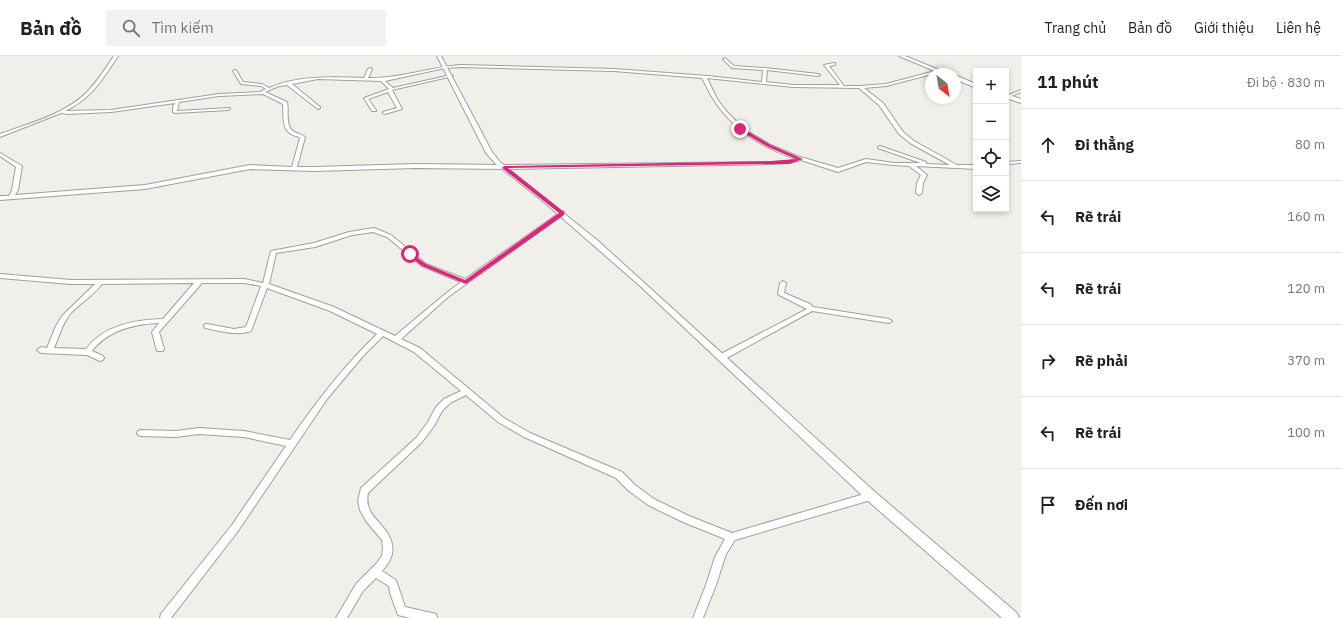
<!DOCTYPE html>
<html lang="vi">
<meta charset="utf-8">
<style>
:root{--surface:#fff;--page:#f2f2f2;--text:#202124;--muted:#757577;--line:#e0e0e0}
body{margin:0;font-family:"IBM Plex Sans",sans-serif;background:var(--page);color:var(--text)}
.controls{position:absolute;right:12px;top:12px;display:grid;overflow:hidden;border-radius:0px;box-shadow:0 2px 6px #0003}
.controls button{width:36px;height:36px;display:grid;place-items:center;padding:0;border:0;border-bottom:1px solid var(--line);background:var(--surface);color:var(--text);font:20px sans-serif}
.compass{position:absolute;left:925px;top:12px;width:36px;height:36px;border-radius:50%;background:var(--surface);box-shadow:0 2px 6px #0003;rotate:149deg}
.stop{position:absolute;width:12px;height:12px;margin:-9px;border:3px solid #db2777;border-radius:50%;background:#fff}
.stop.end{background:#db2777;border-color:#fff;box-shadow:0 1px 4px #0008}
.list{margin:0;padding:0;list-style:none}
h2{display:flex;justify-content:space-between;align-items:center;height:52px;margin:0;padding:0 16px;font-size:17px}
h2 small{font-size:13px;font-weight:400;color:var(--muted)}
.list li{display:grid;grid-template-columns:26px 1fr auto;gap:12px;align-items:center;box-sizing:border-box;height:72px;padding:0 16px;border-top:1px solid var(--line)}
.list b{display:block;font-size:15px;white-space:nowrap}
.list em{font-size:13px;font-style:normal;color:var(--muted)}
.icon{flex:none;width:22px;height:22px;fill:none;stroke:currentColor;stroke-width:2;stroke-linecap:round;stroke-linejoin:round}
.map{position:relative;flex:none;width:1021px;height:562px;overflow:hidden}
header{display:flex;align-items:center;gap:24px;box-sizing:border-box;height:56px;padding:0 20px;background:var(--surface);border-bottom:1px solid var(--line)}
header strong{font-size:19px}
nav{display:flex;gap:22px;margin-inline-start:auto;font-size:14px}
.search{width:280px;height:36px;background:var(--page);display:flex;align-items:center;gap:10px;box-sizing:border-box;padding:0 14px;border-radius:0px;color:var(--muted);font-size:15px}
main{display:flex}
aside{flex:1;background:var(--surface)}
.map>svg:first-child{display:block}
</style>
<header>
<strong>Bản đồ</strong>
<div class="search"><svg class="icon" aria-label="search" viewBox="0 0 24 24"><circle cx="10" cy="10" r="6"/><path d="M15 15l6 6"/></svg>Tìm kiếm</div>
<nav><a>Trang chủ</a><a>Bản đồ</a><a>Giới thiệu</a><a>Liên hệ</a></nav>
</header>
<main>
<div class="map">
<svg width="1021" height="562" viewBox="0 0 1021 562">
<rect width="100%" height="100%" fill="#f1efea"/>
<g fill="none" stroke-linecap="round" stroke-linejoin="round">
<g stroke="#9f9f9f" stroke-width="2">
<g id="minor">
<path d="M114 0H118C102 24 92 42 65 55L111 54 219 38 260 36 266 33 261 30 241 28 233 15 235 14H236L243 26 262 28 269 32C298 19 333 21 364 22L368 13 370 12 372 13 368 22C399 23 430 11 461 9L614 13 708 20 762 26 763 14 732 12 723 3 725 2 734 10 765 12 818 18 820 19 818 20 767 14 766 26 793 29H840L824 9 834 7H835V9L829 10 844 30H860L886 28 939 14H940V16L886 30 864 32 883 47 903 76 914 85 957 109H976V113L916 110 927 119 923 127 922 137 919 139 916 137 917 127 921 119 909 110 894 109 866 106 838 116 801 104 789 107 772 108 504 113 416 112 314 115 250 113 145 133 0 144V140H9L12 134 16 111 0 100V97L22 110 18 134 15 139 145 129 250 109 292 111 300 82C298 80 294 80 291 78 281 72 284 57 283 48L263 38 219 40 179 46 177 55 230 52V53L228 54 175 57 173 56V51L175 47 111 56 68 58 61 57 0 81V78C28 68 65 58 86 37 97 26 105 13 114 0ZM461 11 614 15 702 22C706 29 709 37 714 44 733 74 763 92 796 103L789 105 772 106 504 109 416 108 314 111H297L305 81C302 78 297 78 293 75 285 69 289 55 287 46L265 36 279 30 287 29 318 53 320 52V51L292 28 318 23 381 25 389 33 364 42 372 55H376V54L368 43 388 36 397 52 383 56V57L385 58 402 53 392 34 453 20 451 19 393 32 385 25 445 12ZM707 22 793 31 859 32 879 49 899 78 910 87 950 109 926 108V106L880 90 878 91V92L921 107H894L866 103 838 112 797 100 771 89 745 74 727 56 717 43Z"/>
<polygon points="1021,34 1021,36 1006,42 1006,40"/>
<polygon points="1021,105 1021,107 1006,108 1006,106"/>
<path d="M562 155 564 156V158L448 241 401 283 420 292 504 362 530 377 622 416 635 429 654 443 689 460 732 477 871 436 874 437 875 440 874 443 735 484 726 498 716 529 703 562H693L706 529 715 501 725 483 683 466 648 449 629 435 616 422 524 381 498 366 466 339 450 347 442 355 434 370 422 386 368 437C367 442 367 447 369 452 371 459 378 465 382 470 396 486 396 500 382 515L396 524 405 551 432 557 436 558 437 562H410L398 559 390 537 389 530 376 522 363 535 347 562H336L356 528 376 508 382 500 383 491 382 484 366 465 360 454 358 445 361 432 416 382 428 366 436 351 444 343 461 335 414 296 383 280 363 300 327 343 238 475 171 562H160L161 558 232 469 286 390 244 381 199 378 176 381 141 380 138 379 137 377 138 375 141 374 176 375 199 372 244 375 290 384C316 346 344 310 377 278L330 255 267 232 251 275C236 280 220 275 205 272L204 270 205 268H207L234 273 246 271 261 230 244 227H202L159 276 164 293 163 295H157L152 276 159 267C134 268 108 274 92 295L103 300 104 302 103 304 100 305 87 299 41 297 37 294 41 291 47 292 56 270 62 260 95 228H71L0 222V218L71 224 244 223 263 227 271 195 314 187 349 176 374 172 391 179 426 208 465 223ZM373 176 387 181 422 210 461 226 444 239 395 280 334 251 269 228 276 197 315 191 352 179ZM194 227 163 263C134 264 104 269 86 293L54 292C59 281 62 268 70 258 80 247 93 240 102 228Z"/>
<polygon points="783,225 786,227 784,237 810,248 813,251 889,263 892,265 889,267 812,255 725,303 719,303 718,301 719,299 807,253 779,239 778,238 780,227"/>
</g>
</g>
<g stroke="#9f9f9f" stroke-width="2">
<g id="tertiary">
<polygon points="437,0 441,0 492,96 500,106 597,184 875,436 1017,557 1019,562 1002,562 867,444 639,229 545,147 496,108 486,97"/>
<polygon points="899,0 905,0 949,18 942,18"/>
<polygon points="955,19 976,28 976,32 955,23"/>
<polygon points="1006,38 1021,43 1021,47 1006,42"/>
</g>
</g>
<use href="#minor" fill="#fff" fill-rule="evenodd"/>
<use href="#tertiary" fill="#fff" fill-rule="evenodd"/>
</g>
<polygon fill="#db2777" points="739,72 742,72 771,89 803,103 789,108 772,108 508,112 564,156 564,159 466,228 422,210 407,198 411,197 426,208 465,224 559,157 502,112 504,110 772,105 796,103 768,91 739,74"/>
</svg>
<div class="controls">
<button>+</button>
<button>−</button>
<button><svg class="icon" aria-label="locate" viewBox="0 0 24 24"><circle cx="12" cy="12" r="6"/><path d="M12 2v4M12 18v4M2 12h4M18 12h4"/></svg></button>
<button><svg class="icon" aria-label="layers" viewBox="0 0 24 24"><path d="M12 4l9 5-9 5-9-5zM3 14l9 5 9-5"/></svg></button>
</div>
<svg class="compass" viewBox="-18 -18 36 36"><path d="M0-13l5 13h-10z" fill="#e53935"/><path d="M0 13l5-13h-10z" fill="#757577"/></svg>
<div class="stop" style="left:410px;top:198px"></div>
<div class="stop end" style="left:740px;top:73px"></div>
</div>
<aside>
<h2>11 phút<small>Đi bộ · 830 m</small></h2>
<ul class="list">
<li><svg class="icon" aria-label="ahead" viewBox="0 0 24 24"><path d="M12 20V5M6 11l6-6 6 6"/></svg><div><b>Đi thẳng</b></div><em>80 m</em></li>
<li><svg class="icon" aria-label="left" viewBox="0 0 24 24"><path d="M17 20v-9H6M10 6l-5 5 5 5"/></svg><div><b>Rẽ trái</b></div><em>160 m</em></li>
<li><svg class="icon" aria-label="left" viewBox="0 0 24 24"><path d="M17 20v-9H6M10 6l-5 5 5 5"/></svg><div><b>Rẽ trái</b></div><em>120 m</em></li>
<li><svg class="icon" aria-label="right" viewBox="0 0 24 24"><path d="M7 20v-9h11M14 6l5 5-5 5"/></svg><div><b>Rẽ phải</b></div><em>370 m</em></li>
<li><svg class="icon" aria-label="left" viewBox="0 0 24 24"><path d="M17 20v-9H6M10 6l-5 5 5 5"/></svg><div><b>Rẽ trái</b></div><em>100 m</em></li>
<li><svg class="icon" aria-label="arrive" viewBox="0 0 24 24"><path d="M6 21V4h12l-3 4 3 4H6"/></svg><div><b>Đến nơi</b></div></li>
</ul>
</aside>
</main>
